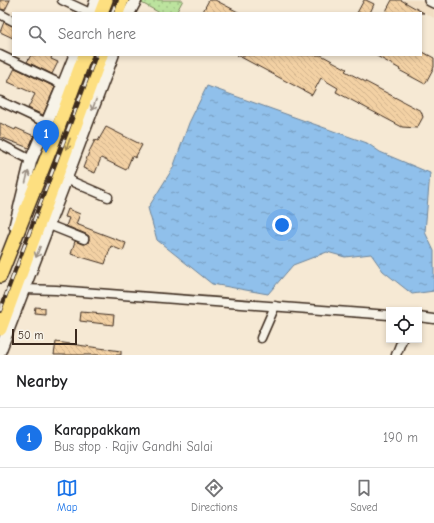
<!DOCTYPE html>
<meta charset="utf-8">
<style>
:root{--surface:#fff;--page:#f6f6f6;--text:#202124;--muted:#757577;--line:#e0e0e0;--accent:#1a73e8}
body{margin:0;font-family:"Comic Neue",sans-serif;background:var(--page);color:var(--text)}
.controls{position:absolute;right:12px;bottom:12px;display:grid;overflow:hidden;border-radius:0px;box-shadow:0 2px 6px #0003}
.controls button{width:36px;height:36px;display:grid;place-items:center;padding:0;border:0;border-bottom:1px solid var(--line);background:var(--surface);color:var(--text);font:20px sans-serif}
.scale{position:absolute;left:12px;bottom:10px;width:65px;box-sizing:border-box;padding-left:4px;border:2px solid #3b2a1e;border-top:0;font-size:11px;line-height:14px;white-space:nowrap;color:#3b2a1e;-webkit-text-stroke:3px #f7f3e8;paint-order:stroke}
.you{position:absolute;left:282px;top:225px;width:14px;height:14px;margin:-10px;border:3px solid #fff;border-radius:50%;background:#1a73e8;box-shadow:0 0 0 6px #1a73e833}
.badge{display:grid;place-items:center;width:26px;height:26px;border-radius:50%;background:var(--accent);color:#fff;font-size:13px;font-weight:700}
.pin{position:absolute;translate:-50% -33px;filter:drop-shadow(0 1px 2px #0008)}
.pin::after{content:'';position:absolute;top:21px;width:14px;height:12px;background:inherit;clip-path:polygon(0 0,100% 0,50% 100%)}
.list{margin:0;padding:0;list-style:none}
h2{display:flex;justify-content:space-between;align-items:center;height:52px;margin:0;padding:0 16px;font-size:17px}
h2 small{font-size:13px;font-weight:400;color:var(--muted)}
.list li{display:grid;grid-template-columns:26px 1fr auto;gap:12px;align-items:center;box-sizing:border-box;height:60px;padding:0 16px;border-top:1px solid var(--line)}
.list b{display:block;font-size:15px;white-space:nowrap}
.list p{margin:0;font-size:13px;white-space:nowrap;color:var(--muted)}
.list em{font-size:13px;font-style:normal;color:var(--muted)}
.icon{flex:none;width:22px;height:22px;fill:none;stroke:currentColor;stroke-width:2;stroke-linecap:round;stroke-linejoin:round}
.map{position:relative;flex:none;width:434px;height:355px;overflow:hidden}
.search{position:absolute;background:var(--surface);box-shadow:0 2px 6px #0003;left:12px;right:12px;top:12px;height:44px;display:flex;align-items:center;gap:10px;box-sizing:border-box;padding:0 14px;border-radius:0px;color:var(--muted);font-size:15px}
.sheet{height:112px;background:var(--surface)}
nav{display:flex;justify-content:space-around;align-items:center;box-sizing:border-box;height:56px;border-top:1px solid var(--line);background:var(--surface);font-size:11px;color:var(--muted)}
nav a{display:grid;justify-items:center;gap:2px}
nav .on{color:var(--accent)}
.map>svg:first-child{display:block}
</style>
<div class="map">
<svg width="434" height="355" viewBox="0 0 434 355">
<defs>
<pattern id="park-dots" width="8" height="8" patternUnits="userSpaceOnUse"><rect width="8" height="8" fill="#bce39e"/><path d="M2 2h.1M6 6h.1" fill="none" stroke="#a2c388" stroke-width="1.8" stroke-linecap="round"/></pattern>
<pattern id="water-ripples" width="26" height="14" patternUnits="userSpaceOnUse"><rect width="26" height="14" fill="#90c0eb"/><path d="M2 4q2-2 4 0t4 0M15 11q2-2 4 0t4 0" fill="none" stroke="#779cbe"/></pattern>
<pattern id="building-back-hatch" width="6" height="6" patternUnits="userSpaceOnUse"><rect width="6" height="6" fill="#f3d1a4"/><path d="M-1 5l2 2M0 0l6 6M5-1l2 2" fill="none" stroke="#d1b48d"/></pattern>
</defs>
<rect width="100%" height="100%" fill="#f6e9d4"/>
<filter id="ink" filterUnits="userSpaceOnUse"><feTurbulence type="fractalNoise" baseFrequency=".025" numOctaves="2"/><feDisplacementMap in="SourceGraphic" scale="8" xChannelSelector="R" yChannelSelector="G"/><feConvolveMatrix kernelMatrix="1 2 1 2 8 2 1 2 1" color-interpolation-filters="sRGB"/></filter>
<g filter="url(#ink)">
<polygon fill="#f1dec3" points="402,0 434,0 434,18"/>
<polygon fill="url(#park-dots)" stroke="#7c865e" points="136,0 183,0 176,13 160,13"/>
<polygon fill="url(#water-ripples)" stroke="#6e8499" points="207,86 367,143 380,152 430,173 425,232 434,251 434,291 412,294 383,271 371,254 345,257 327,252 293,265 268,294 212,284 157,240 148,208 173,168 189,123"/>
<g fill="url(#building-back-hatch)" stroke="#3b2a1e">
<polygon points="0,0 10,0 5,10 0,9"/>
<polygon points="209,0 215,0 240,13 202,13"/>
<polygon points="364,0 366,0 374,4 370,13 357,13"/>
<polygon points="392,0 401,0 424,13 385,13"/>
<polygon points="4,22 13,26 13,38 0,32"/>
<polygon points="421,51 434,58 434,67 425,84 399,70 400,69 375,55 421,55"/>
<polygon points="31,55 52,55 51,59 58,62 52,74 27,62"/>
<polygon points="237,55 321,55 347,69 345,71 421,111 423,117 417,128 402,127 336,92 338,88 321,78 312,95"/>
<polygon points="15,68 55,87 43,115 28,108 35,94 8,82"/>
<polygon points="0,123 15,130 16,128 34,136 29,148 0,137"/>
<polygon points="106,127 142,145 135,158 132,156 126,170 101,158 95,173 83,168 89,152 95,140 98,141"/>
<polygon points="68,209 80,214 76,224 126,243 123,251 111,246 105,264 71,254 75,241 82,244 85,244 88,243 89,239 89,236 86,234 66,226 69,218 65,217"/>
<polygon points="35,307 45,308 45,314 34,313"/>
<polygon points="81,312 114,315 113,325 80,321"/>
<polygon points="56,342 121,351 121,355 54,355"/>
</g>
<g fill="none" stroke-linecap="round" stroke-linejoin="round">
<g stroke="#3b2a1e" stroke-width="11">
<g id="street">
<polyline points="62,0 90,13"/>
<polyline points="0,14 13,21"/>
<polyline points="0,55 63,85"/>
<polyline points="0,101 47,123"/>
<polyline points="0,144 31,160"/>
<polyline points="66,179 108,197"/>
<polyline points="49,225 84,239"/>
<polyline points="24,289 56,290 389,315"/>
<polyline points="419,317 434,319"/>
<polyline points="261,338 275,306"/>
<polyline points="396,355 402,340"/>
</g>
</g>
<g stroke="#3b2a1e" stroke-width="14">
<g id="secondary">
<polyline points="430,0 434,2"/>
<polyline points="92,13 96,0"/>
<polyline points="129,13 136,0"/>
<polyline points="15,226 31,160 63,85 75,55"/>
<polyline points="0,351 66,179 113,55"/>
</g>
</g>
<g stroke="#3b2a1e" stroke-width="16">
<g id="primary">
<polyline points="101,13 106,0"/>
<polyline points="117,13 122,0"/>
<polyline points="0,276 51,147 85,55"/>
<polyline points="0,329 101,55"/>
</g>
</g>
<use href="#street" stroke="#f7f3e8" stroke-width="8"/>
<use href="#secondary" stroke="#f7f3e8" stroke-width="11"/>
<use href="#primary" stroke="#fddf80" stroke-width="13"/>
<g stroke="#3b2a1e" stroke-width="4">
<g id="rail">
<polyline points="112,13 117,0"/>
<polyline points="0,311 96,55"/>
</g>
</g>
<use href="#rail" stroke="#f7f3e8" stroke-width="2.5" stroke-dasharray="8" stroke-linecap="butt"/>
</g>
<defs><path id="oneway-shaft" d="M-6 0H5M1.5-3L5.5 0L1.5 3" fill="none" stroke-width="1.6" stroke-linecap="round" stroke-linejoin="round"/></defs>
<g stroke="#998e83">
<use href="#oneway-shaft" transform="translate(94 105) rotate(111)"/>
<use href="#oneway-shaft" transform="translate(27 177) rotate(-76)"/>
<use href="#oneway-shaft" transform="translate(38 252) rotate(111)"/>
</g>
<use stroke="#9c844f" href="#oneway-shaft" transform="translate(68 144) rotate(110)"/>
</g>
</svg>
<div class="controls">
<button><svg class="icon" aria-label="locate" viewBox="0 0 24 24"><circle cx="12" cy="12" r="6"/><path d="M12 2v4M12 18v4M2 12h4M18 12h4"/></svg></button>
</div>
<div class="scale">50 m</div>
<div class="you"></div>
<div class="pin badge" style="left:46px;top:153px">1</div>
<div class="search"><svg class="icon" aria-label="search" viewBox="0 0 24 24"><circle cx="10" cy="10" r="6"/><path d="M15 15l6 6"/></svg>Search here</div>
</div>
<section class="sheet">
<h2>Nearby<small></small></h2>
<ul class="list">
<li><span class="badge">1</span><div><b>Karappakkam</b><p>Bus stop · Rajiv Gandhi Salai</p></div><em>190 m</em></li>
</ul>
</section>
<nav>
<a class="on"><svg class="icon" aria-label="map" viewBox="0 0 24 24"><path d="M3 6l6-2 6 2 6-2v14l-6 2-6-2-6 2zM9 4v14M15 6v14"/></svg>Map</a>
<a><svg class="icon" aria-label="directions" viewBox="0 0 24 24"><path d="M12 3l9 9-9 9-9-9zM9 14v-3h6M13 9l2 2-2 2"/></svg>Directions</a>
<a><svg class="icon" aria-label="saved" viewBox="0 0 24 24"><path d="M7 4h10v16l-5-4-5 4z"/></svg>Saved</a>
</nav>
